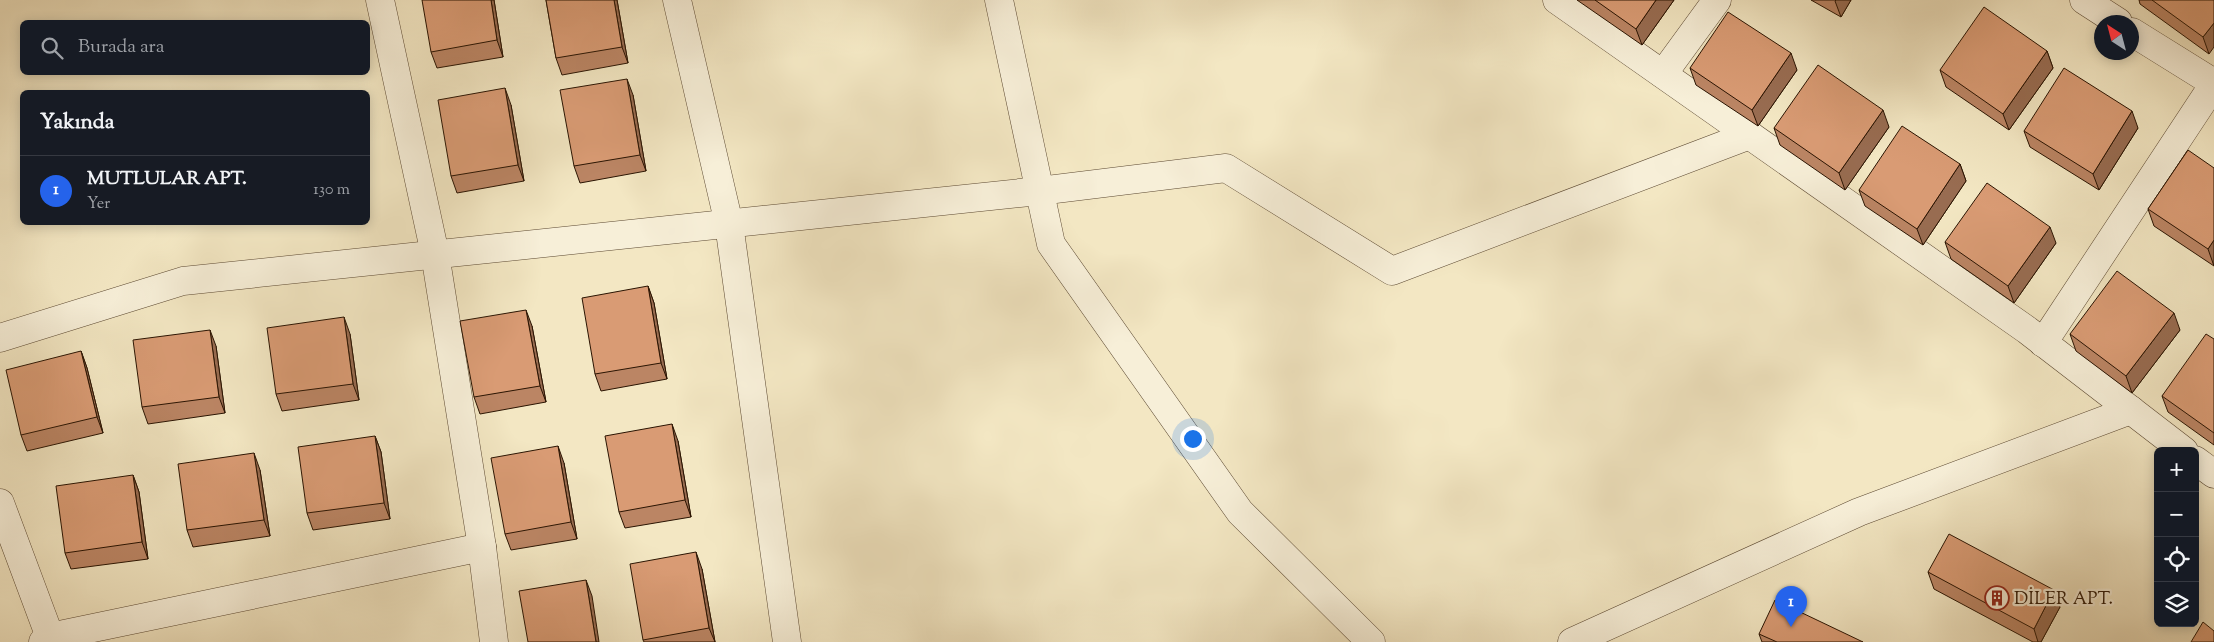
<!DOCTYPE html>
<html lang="tr">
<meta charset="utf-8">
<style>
:root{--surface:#171b24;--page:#242831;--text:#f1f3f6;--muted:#9ea1a6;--line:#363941;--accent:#2563eb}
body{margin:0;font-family:"Sorts Mill Goudy",serif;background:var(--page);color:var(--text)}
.controls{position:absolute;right:15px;bottom:15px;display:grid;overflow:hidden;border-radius:8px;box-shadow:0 2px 12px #0003}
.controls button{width:45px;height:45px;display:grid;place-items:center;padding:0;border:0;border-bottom:1px solid var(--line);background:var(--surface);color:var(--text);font:25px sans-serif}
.compass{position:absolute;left:2094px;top:15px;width:45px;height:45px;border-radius:50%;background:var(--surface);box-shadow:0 2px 12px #0003;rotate:324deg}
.you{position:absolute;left:1192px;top:438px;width:18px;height:18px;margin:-12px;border:4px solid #fff;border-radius:50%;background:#1a73e8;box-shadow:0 0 0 8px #1a73e833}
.badge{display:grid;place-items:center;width:32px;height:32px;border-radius:50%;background:var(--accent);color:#fff;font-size:16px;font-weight:700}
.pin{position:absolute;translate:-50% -41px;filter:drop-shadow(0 1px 2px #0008)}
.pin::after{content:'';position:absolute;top:26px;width:18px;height:15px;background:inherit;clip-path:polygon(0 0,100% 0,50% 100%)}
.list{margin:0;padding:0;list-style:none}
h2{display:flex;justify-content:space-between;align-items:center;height:65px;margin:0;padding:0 20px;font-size:21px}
h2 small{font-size:16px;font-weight:400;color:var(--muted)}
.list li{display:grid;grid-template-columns:32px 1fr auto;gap:15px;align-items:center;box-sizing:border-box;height:70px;padding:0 20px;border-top:1px solid var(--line)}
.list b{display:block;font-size:19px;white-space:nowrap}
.list p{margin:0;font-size:16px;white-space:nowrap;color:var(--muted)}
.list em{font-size:16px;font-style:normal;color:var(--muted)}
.icon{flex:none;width:28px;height:28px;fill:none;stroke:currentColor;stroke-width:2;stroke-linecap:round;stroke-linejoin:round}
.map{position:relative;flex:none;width:2214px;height:642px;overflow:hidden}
.search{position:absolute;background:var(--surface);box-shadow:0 2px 12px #0003;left:20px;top:20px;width:350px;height:55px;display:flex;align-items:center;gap:12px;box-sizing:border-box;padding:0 18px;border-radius:8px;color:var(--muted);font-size:19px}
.panel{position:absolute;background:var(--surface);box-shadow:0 2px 12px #0003;left:20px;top:90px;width:350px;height:135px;border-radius:8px}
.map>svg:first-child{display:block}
</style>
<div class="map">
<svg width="2214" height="642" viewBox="0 0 2214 642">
<rect width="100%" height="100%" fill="#f3e7c3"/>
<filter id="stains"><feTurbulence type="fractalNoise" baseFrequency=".004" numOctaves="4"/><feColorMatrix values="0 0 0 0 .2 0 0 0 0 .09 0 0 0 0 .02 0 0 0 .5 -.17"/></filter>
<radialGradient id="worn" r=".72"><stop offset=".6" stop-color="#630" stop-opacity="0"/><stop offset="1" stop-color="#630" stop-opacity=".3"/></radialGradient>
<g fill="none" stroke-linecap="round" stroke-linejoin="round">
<g stroke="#5c4932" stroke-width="29">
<g id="minor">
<polyline points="380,0 435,254 482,547 494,642"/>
<polyline points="677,0 729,224 787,642"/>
<polyline points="999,0 1051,244 1240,512 1371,642"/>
<polyline points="1557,0 2027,330 2184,451"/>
<polyline points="2084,0 2118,22"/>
<polyline points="2132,32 2214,83"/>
<polyline points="1663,74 1717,0"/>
<polyline points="0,338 183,281 1039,191 1226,168 1392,271 1750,135"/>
<polyline points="2043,343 2214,84"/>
<polyline points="2195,460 2214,474"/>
<polyline points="0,503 50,637"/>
<polyline points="43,642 50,637 482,547"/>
<polyline points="1572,642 1859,512 2131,410"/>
</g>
</g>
<use href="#minor" stroke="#f7efd8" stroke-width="28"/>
</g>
<g fill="#bb8564" stroke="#2a1402">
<polygon points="494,0 503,57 437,68 431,52"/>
<polygon points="546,0 617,0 628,63 562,75 556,58"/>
<polygon points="1577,0 1674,0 1642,45"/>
<polygon points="1811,0 1851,0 1841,17"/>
<polygon points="2139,0 2214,0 2209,54 2140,4"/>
<polygon points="2047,51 2053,68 2009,130 1946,87 1940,70"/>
<polygon points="1690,68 1797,70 1758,126 1696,85"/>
<polygon points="633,95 646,171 580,183 574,166"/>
<polygon points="511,105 524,181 457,193 451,176"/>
<polygon points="1889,127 1845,190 1780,145 1774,128"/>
<polygon points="2138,128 2099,190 2030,147 2024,131"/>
<polygon points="2188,150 2214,266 2154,226 2148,209"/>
<polygon points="1960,164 1966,181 1923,245 1865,206 1859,190"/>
<polygon points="1945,242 2056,243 2014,303 1951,259"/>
<polygon points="648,286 654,303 667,379 601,391 595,374"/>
<polygon points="532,326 546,402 480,414 474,397"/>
<polygon points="2180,330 2132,393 2076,351 2070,334"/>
<polygon points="350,334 359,400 282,411 276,394"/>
<polygon points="2214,339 2214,445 2168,412 2162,396"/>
<polygon points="216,346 225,413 148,424 142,407"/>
<polygon points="81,351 87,368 103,433 27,451 21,435"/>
<polygon points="375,436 381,452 390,519 313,530 307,513"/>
<polygon points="678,441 691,517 625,528 619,512"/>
<polygon points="564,463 577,539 511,550 505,534"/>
<polygon points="260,470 270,536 193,547 187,530"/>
<polygon points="133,475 139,492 148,559 71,569 65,553"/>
<polygon points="702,569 715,642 644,642 643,640"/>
<polygon points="1928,572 2060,607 2041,642 2033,642 1934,589"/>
<polygon points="1759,634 1863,642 1762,642"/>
</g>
<g fill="#986c51" stroke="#2a1402">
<polygon points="491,0 494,0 503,57 497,40"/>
<polygon points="614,0 617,0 628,63 622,47"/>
<polygon points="1656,0 1674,0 1642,45 1636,29"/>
<polygon points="1836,0 1851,0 1841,17 1835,1"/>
<polygon points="2214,23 2214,47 2209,54 2203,37"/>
<polygon points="2047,51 2053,68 2009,130 2003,114"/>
<polygon points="1791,53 1797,70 1758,126 1752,110"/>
<polygon points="627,79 633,95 646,171 640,155"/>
<polygon points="505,88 511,105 524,181 518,165"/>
<polygon points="1883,110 1889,127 1845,190 1839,173"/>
<polygon points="2132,111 2138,128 2099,190 2093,174"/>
<polygon points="1960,164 1966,181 1923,245 1917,229"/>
<polygon points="2050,227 2056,243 2014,303 2008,286"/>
<polygon points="2214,240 2214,266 2208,249"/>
<polygon points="648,286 654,303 667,379 661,363"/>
<polygon points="526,310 532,326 546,402 540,386"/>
<polygon points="2174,313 2180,330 2132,393 2126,376"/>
<polygon points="344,317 350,334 359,400 353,384"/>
<polygon points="210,330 216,346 225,413 219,397"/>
<polygon points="81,351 87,368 103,433 97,417"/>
<polygon points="672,424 678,441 691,517 685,500"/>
<polygon points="375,436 381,452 390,519 384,503"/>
<polygon points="558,446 564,463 577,539 571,522"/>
<polygon points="254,453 260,470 270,536 264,520"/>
<polygon points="133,475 139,492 148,559 142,542"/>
<polygon points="696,552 702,569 715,642 709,628"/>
<polygon points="586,580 592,596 599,642 596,642"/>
<polygon points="2054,590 2060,607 2041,642 2038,642 2034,629"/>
</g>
<g fill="#d99b74" stroke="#2a1402">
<polygon points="422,0 491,0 497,40 431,52"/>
<polygon points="546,0 614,0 622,47 556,58"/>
<polygon points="1595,0 1656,0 1636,29"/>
<polygon points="2152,0 2214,0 2214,23 2203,37"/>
<polygon points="1984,7 2047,51 2003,114 1940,70"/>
<polygon points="1728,12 1791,53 1752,110 1690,68"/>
<polygon points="1818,65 1883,110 1839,173 1774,128"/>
<polygon points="2064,68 2132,111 2093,174 2024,131"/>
<polygon points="627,79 640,155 574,166 560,90"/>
<polygon points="505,88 518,165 451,176 438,100"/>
<polygon points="1902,126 1960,164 1917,229 1859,190"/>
<polygon points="2188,150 2214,168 2214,240 2208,249 2148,209"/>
<polygon points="1987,183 2050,227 2008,286 1945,242"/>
<polygon points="2117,271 2174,313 2126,376 2070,334"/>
<polygon points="648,286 661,363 595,374 582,298"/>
<polygon points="526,310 540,386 474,397 460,321"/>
<polygon points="344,317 353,384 276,394 267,328"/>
<polygon points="210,330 219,397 142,407 133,340"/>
<polygon points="2206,334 2214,339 2214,433 2162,396"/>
<polygon points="81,351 97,417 21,435 6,370"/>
<polygon points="672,424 685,500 619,512 605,436"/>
<polygon points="375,436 384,503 307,513 298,447"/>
<polygon points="558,446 571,522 505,534 491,458"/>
<polygon points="254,453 264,520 187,530 178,464"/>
<polygon points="133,475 142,542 65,553 56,486"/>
<polygon points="1949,534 2054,590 2034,629 1928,572"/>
<polygon points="696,552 709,628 643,640 630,564"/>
<polygon points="586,580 596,642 528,642 519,591"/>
<polygon points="1775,600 1863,642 1777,642 1759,634"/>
<polygon points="2203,622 2214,631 2214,642 2191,642"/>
</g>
<defs>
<g id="building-ring" transform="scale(1.25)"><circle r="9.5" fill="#f7efd8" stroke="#8f2418" stroke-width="1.5"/><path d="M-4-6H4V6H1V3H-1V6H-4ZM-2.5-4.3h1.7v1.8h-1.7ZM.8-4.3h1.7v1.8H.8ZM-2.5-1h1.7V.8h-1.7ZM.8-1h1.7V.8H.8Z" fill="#8f2418"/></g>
</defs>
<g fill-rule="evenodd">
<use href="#building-ring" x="1997" y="598"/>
</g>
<g text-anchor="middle" stroke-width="4.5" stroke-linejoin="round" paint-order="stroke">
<g font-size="18" fill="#2a1402" stroke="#f7efd8" text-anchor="start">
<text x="2014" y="604">DİLER APT.</text>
</g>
</g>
<rect width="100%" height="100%" filter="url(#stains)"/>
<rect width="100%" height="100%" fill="url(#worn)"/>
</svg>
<div class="controls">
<button>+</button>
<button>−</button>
<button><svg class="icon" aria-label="locate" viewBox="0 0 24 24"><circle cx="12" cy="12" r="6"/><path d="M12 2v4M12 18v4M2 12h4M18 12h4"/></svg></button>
<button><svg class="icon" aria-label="layers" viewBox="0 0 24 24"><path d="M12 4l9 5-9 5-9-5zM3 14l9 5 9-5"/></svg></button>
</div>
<svg class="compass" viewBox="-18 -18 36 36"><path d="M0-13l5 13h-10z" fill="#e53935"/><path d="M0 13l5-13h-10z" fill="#9ea1a6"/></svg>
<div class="you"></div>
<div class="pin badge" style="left:1791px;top:627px">1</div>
<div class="search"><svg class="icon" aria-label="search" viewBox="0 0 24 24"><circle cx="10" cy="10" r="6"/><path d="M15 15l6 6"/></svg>Burada ara</div>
<section class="panel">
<h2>Yakında<small></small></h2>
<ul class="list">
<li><span class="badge">1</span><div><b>MUTLULAR APT.</b><p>Yer</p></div><em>130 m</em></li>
</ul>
</section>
</div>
